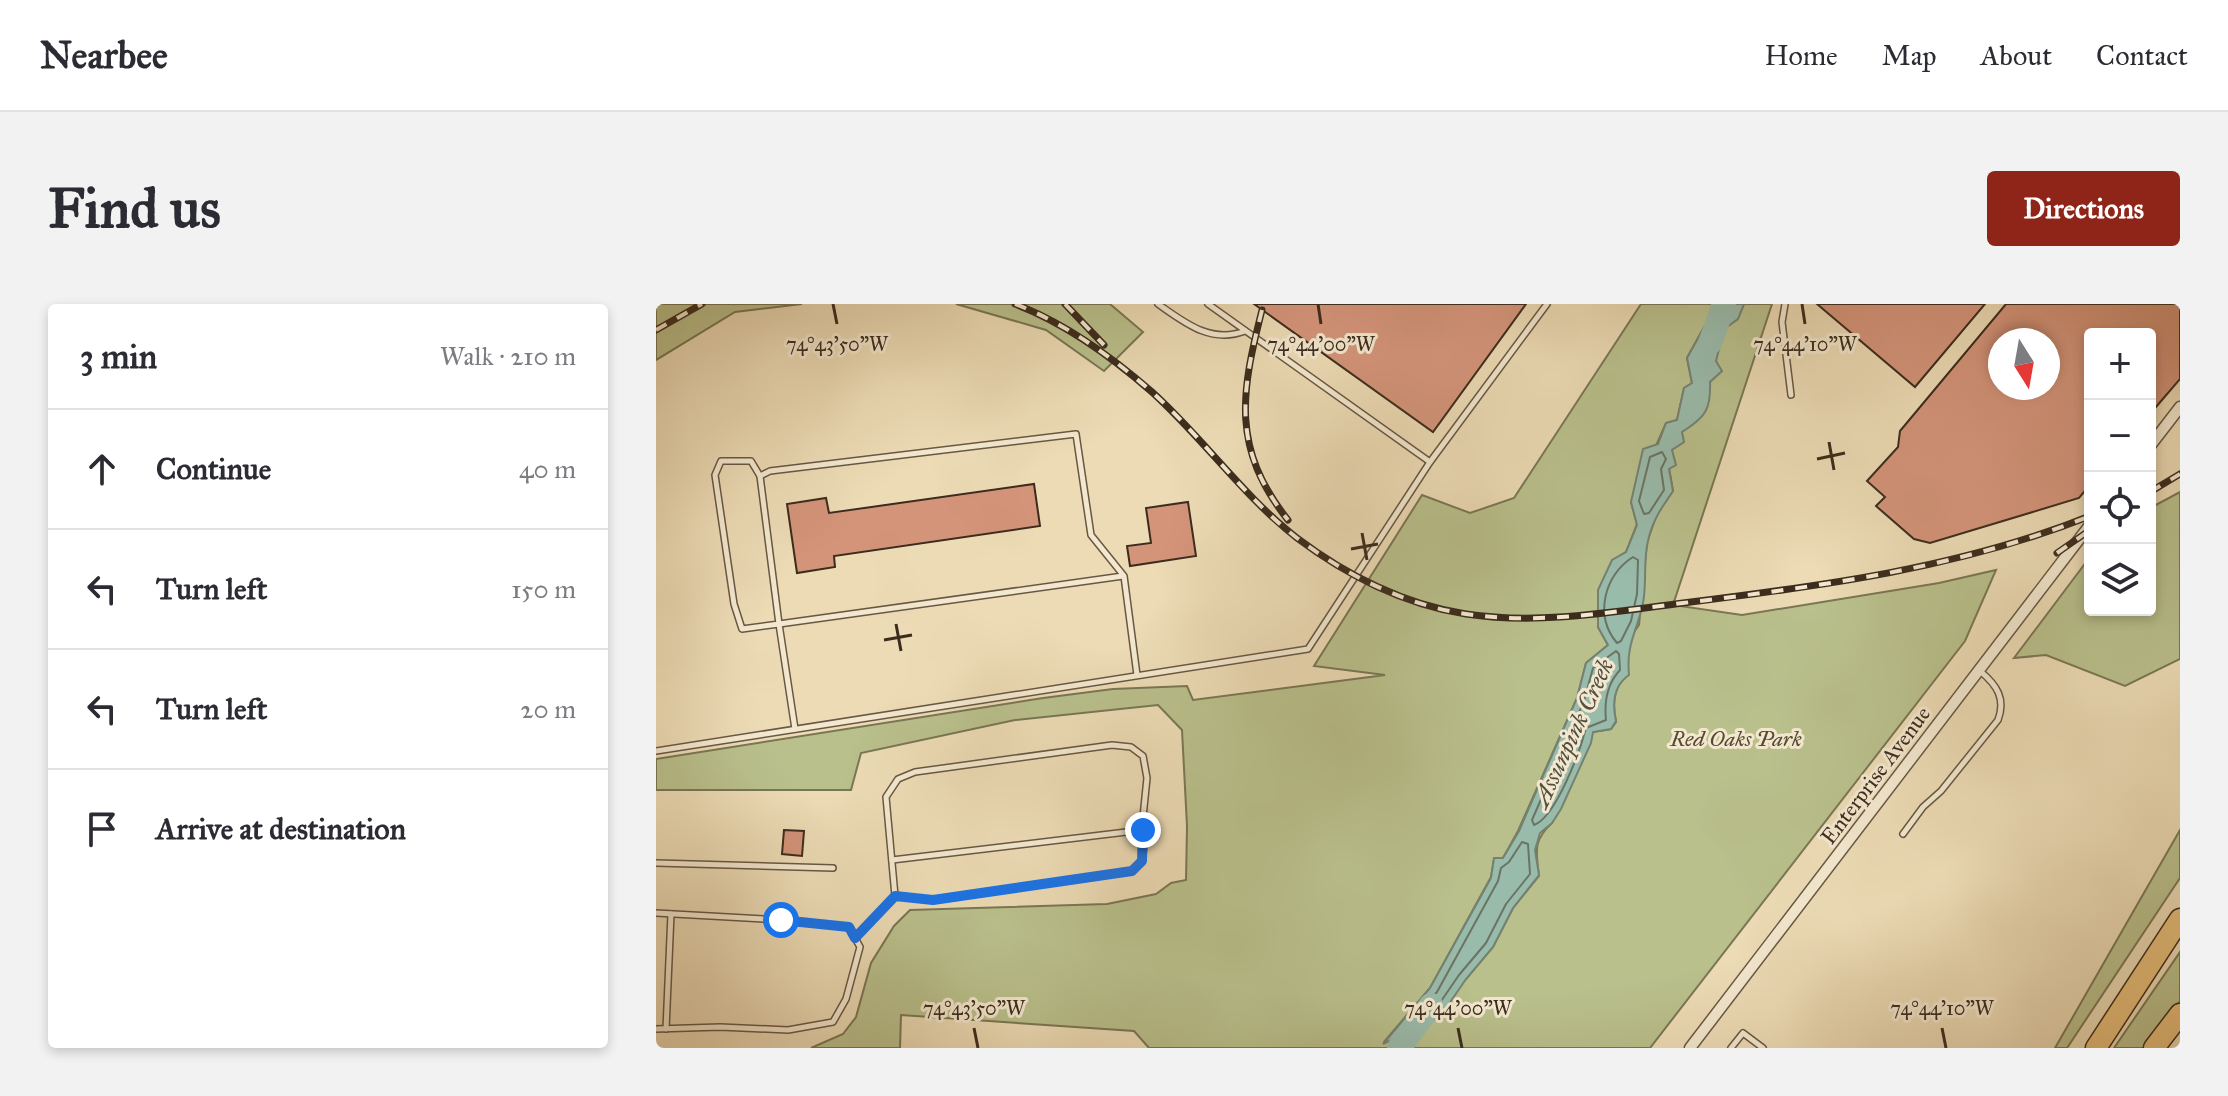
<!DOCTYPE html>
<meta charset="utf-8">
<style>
:root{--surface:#fff;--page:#f2f2f3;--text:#2b2b33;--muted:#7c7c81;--line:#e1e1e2;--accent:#8f2418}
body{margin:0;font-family:"IM FELL Great Primer",serif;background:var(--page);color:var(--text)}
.controls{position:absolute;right:24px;top:24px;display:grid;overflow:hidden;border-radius:8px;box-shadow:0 4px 12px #0003}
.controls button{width:72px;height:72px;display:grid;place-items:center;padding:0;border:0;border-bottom:2px solid var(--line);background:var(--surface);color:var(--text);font:40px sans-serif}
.compass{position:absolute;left:1332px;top:24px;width:72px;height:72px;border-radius:50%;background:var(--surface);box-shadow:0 4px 12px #0003;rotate:169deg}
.stop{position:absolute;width:24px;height:24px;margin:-18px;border:6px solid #1a73e8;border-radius:50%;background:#fff}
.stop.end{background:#1a73e8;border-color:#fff;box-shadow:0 2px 8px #0008}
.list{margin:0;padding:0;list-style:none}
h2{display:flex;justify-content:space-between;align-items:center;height:104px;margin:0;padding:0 32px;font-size:34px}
h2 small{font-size:26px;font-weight:400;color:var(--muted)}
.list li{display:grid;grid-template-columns:52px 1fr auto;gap:24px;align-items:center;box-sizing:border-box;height:120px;padding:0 32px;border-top:2px solid var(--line)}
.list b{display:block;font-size:30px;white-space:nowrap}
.list em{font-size:26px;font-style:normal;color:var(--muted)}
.icon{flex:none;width:44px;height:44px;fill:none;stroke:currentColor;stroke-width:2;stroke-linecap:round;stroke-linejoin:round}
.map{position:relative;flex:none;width:1524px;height:744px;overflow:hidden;border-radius:8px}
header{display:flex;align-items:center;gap:48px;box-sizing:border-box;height:112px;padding:0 40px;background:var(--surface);border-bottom:2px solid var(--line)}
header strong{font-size:38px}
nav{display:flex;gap:44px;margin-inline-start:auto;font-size:28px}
.intro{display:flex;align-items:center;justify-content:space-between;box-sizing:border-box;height:192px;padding:0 48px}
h1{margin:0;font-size:56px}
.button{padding:20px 36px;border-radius:8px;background:var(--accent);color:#fff;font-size:28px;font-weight:700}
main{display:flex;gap:48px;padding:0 48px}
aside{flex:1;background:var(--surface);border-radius:8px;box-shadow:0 4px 12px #0003}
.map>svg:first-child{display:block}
</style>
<header>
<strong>Nearbee</strong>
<nav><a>Home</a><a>Map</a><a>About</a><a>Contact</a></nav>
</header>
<div class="intro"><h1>Find us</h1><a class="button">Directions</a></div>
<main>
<aside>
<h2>3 min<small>Walk · 210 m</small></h2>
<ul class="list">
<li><svg class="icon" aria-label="ahead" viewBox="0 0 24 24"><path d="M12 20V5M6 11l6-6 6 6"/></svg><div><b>Continue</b></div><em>40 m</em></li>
<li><svg class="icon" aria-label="left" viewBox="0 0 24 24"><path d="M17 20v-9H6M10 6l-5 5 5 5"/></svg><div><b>Turn left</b></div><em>150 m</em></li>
<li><svg class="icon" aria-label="left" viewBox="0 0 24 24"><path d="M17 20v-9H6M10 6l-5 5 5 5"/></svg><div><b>Turn left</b></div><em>20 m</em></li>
<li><svg class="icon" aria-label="arrive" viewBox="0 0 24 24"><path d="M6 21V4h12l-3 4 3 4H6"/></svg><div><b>Arrive at destination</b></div></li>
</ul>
</aside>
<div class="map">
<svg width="1524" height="744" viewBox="0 0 1524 744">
<rect width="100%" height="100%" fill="#ecdbb5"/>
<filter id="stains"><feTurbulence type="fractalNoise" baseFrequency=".0025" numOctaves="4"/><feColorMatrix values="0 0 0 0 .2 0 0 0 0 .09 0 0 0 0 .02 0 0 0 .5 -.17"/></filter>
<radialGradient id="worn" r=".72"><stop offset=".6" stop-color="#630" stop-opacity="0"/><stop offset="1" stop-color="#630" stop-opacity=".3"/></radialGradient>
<g fill="#b9c08c" stroke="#7a7654" stroke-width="2">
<polygon points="0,0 146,0 79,8 0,56"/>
<polygon points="300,0 454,0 487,28 448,67 390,26"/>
<path d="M985 0H1073L1051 18 1031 54 1036 79 1028 84 1021 116 1010 119 975 198 981 220 970 248 956 257 942 323 952 341 930 359 921 394 862 527 847 554 838 555 835 573 774 684 728 738 810 675 837 643 857 604 883 572C880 547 877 536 896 519L937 428 955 425 960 418C956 399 957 382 972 371 971 352 971 336 983 321L991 238 1001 210 1017 187 1013 164 1016 146 1054 77 1068 24 1081 15 1088 0H1116L1017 301 1086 311 1283 279 1340 266 1309 337 994 744H493L478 727 245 711 244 744H155L187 730 200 713 215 659 238 622 254 606 451 600 500 590 515 579 530 576 531 522 526 426 502 401 359 416 205 449 195 486H0V455L387 394 457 385 531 382 537 396 729 371 658 362 766 191 814 209 858 194Z"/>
<polygon points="1524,188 1524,355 1469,382 1390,351 1358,354 1434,253 1434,306 1494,306 1494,204"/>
<polygon points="1524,526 1524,574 1411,744 1399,744"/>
<polygon points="1524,648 1524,697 1488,744 1458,744"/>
</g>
<path fill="#99bbab" stroke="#748272" stroke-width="2" d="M1073 0H1088L1082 15 1068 25 1060 57 1066 67 1054 78C1055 105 1050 113 1026 128L1028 138 1016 146 1020 161 1013 165 1017 187C1006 203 996 217 992 237 987 257 991 279 987 299 981 328 970 339 973 371 957 382 956 399 960 417L955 425 937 428 935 439 905 505 896 519 884 529 879 546 883 571 857 604 837 643 810 675 784 713 727 740 774 684 835 574 838 554H847L863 527 921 394 930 359 952 341 942 323V286L956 256 970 248 981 221 975 198 987 145 1002 140 1010 119 1021 116 1028 84 1036 79 1031 54 1051 18Z"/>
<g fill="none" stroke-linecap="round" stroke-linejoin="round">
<g stroke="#6a7464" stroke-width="2">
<polygon points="1006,148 1010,155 1005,165 1008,186 993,209 988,210 983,197 994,153"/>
<path d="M977 253 982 256 981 290 975 317 965 337 961 339C938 312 948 271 977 253Z"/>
<path d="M960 347 963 350 964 366C951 380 948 397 950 416L930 424C924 447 900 513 878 521L876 516 928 397 937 364Z"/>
<polygon points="866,538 872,540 874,570 850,600 830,639 803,671 779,706 769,709 767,704 781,688 842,577 845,564 853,558"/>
</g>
<g stroke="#99bbab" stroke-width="24">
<polyline points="1054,39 1068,0"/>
<polyline points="743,744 775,701"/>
</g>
</g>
<g fill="#d4947a" stroke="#3c2c1d" stroke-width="2" fill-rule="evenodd">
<polygon points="598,0 870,0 777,128"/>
<polygon points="1161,0 1329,0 1259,83"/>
<path d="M1350 0H1524V75L1494 110V30H1434V181L1423 194 1274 239 1258 235 1220 202 1229 193 1211 177 1242 143 1244 127ZM1344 36H1392V84H1344Z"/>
<polygon points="378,180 384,222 178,252 179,263 141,269 131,200 170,194 173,209"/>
<polygon points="532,198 540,252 474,262 471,242 495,239 490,204"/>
<polygon points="128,526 148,527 146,552 126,550"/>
</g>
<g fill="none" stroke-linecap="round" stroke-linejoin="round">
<g stroke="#685843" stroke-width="8">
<g id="lane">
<path d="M502 0C529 19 555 40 589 27"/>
<polyline points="552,0 774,158"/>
<polyline points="1129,0 1126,18 1135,91"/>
<polygon points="65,157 95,157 104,172 123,320 86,325 78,300 59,171"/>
<polyline points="104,172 114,167 420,130 435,231 468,272 481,371"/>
<polyline points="139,425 123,320 467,272"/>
<polyline points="0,447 652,345 774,158 891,0"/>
<path d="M1247 530 1267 503 1285 487 1342 416C1350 395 1341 381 1324 367"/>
<polyline points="236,556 487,526"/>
<polyline points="0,559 177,564"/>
<polyline points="0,609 125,616 193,623 204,643 190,695 177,718 132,726 64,723 0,725"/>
<polyline points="199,634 239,592 230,493 242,475 259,468 456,441 475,443 487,452 491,474 487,513 488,540 486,557 476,567 277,596 239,592"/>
<polyline points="10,725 15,610"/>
<polyline points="1075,744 1087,729 1107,744"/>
</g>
</g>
<g stroke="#685843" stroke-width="13">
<g id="street">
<polyline points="1494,142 1524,103"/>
<polyline points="1034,744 1434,221"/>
</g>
</g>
<g stroke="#3c2c1d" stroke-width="23">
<g id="highway">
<polyline points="1440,744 1524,615"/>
<polyline points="1498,744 1524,710"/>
</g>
</g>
<use href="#lane" stroke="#f3e8cf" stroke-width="5"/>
<use href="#street" stroke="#f3e8cf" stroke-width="10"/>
<use href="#highway" stroke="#e6be7a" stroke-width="20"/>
<g stroke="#3c2c1d" stroke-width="7">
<g id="rail">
<path d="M359 0C409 19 456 53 496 88 547 134 587 192 641 234 690 271 749 301 810 310 883 321 955 308 1027 299 1166 282 1304 264 1434 212"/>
<polyline points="409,0 448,41"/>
<path d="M606 6C585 89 575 144 632 216"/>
<polyline points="0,26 46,0"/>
<polyline points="1494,188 1524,170"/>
<polyline points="1401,249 1434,226"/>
</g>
</g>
<use href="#rail" stroke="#f3e8cf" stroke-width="4" stroke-dasharray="12" stroke-linecap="butt"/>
</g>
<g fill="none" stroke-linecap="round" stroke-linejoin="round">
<polyline stroke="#1a73e8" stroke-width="10" points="125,616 193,623 199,634 239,592 277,596 476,567 486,557 487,526"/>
</g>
<path fill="none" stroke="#3c2c1d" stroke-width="3" d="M177 0 181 20M662 0 665 20M1146 0 1149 20M1173 138 1178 166M1161 155 1189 149M706 229 711 256M695 245 722 240M240 320 245 347M228 336 256 331M318 724 322 744M802 724 806 744M1286 724 1290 744"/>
<g text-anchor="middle" stroke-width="6" stroke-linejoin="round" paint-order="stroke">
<g font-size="22" font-style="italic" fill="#554a33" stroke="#f3e8cf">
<text x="1080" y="442">Red Oaks Park</text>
</g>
<g font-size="22" fill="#3c2c1d" stroke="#f3e8cf">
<text transform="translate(1219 471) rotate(-53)" y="8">Enterprise Avenue</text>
</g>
<g font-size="24" font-style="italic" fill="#535040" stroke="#f3e8cf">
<text transform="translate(917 429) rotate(-65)" y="8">Assunpink Creek</text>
</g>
</g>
<g font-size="20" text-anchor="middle" fill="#3c2c1d" stroke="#f3e8cf" stroke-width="6" stroke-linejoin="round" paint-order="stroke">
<text x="181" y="47">74°43'50"W</text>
<text x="665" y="47">74°44'00"W</text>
<text x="1149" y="47">74°44'10"W</text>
<text x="318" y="711">74°43'50"W</text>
<text x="802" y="711">74°44'00"W</text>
<text x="1286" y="711">74°44'10"W</text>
</g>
<rect width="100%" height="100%" filter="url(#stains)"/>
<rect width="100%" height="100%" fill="url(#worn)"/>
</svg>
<div class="controls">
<button>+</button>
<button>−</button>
<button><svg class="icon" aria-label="locate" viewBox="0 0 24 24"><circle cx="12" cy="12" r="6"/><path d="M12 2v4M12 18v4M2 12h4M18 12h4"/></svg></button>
<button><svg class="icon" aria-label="layers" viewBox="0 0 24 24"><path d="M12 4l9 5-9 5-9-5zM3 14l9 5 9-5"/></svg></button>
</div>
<svg class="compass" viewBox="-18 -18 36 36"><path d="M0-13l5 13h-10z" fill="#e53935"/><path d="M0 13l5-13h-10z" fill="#7c7c81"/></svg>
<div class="stop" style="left:125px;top:616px"></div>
<div class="stop end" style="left:487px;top:526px"></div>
</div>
</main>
